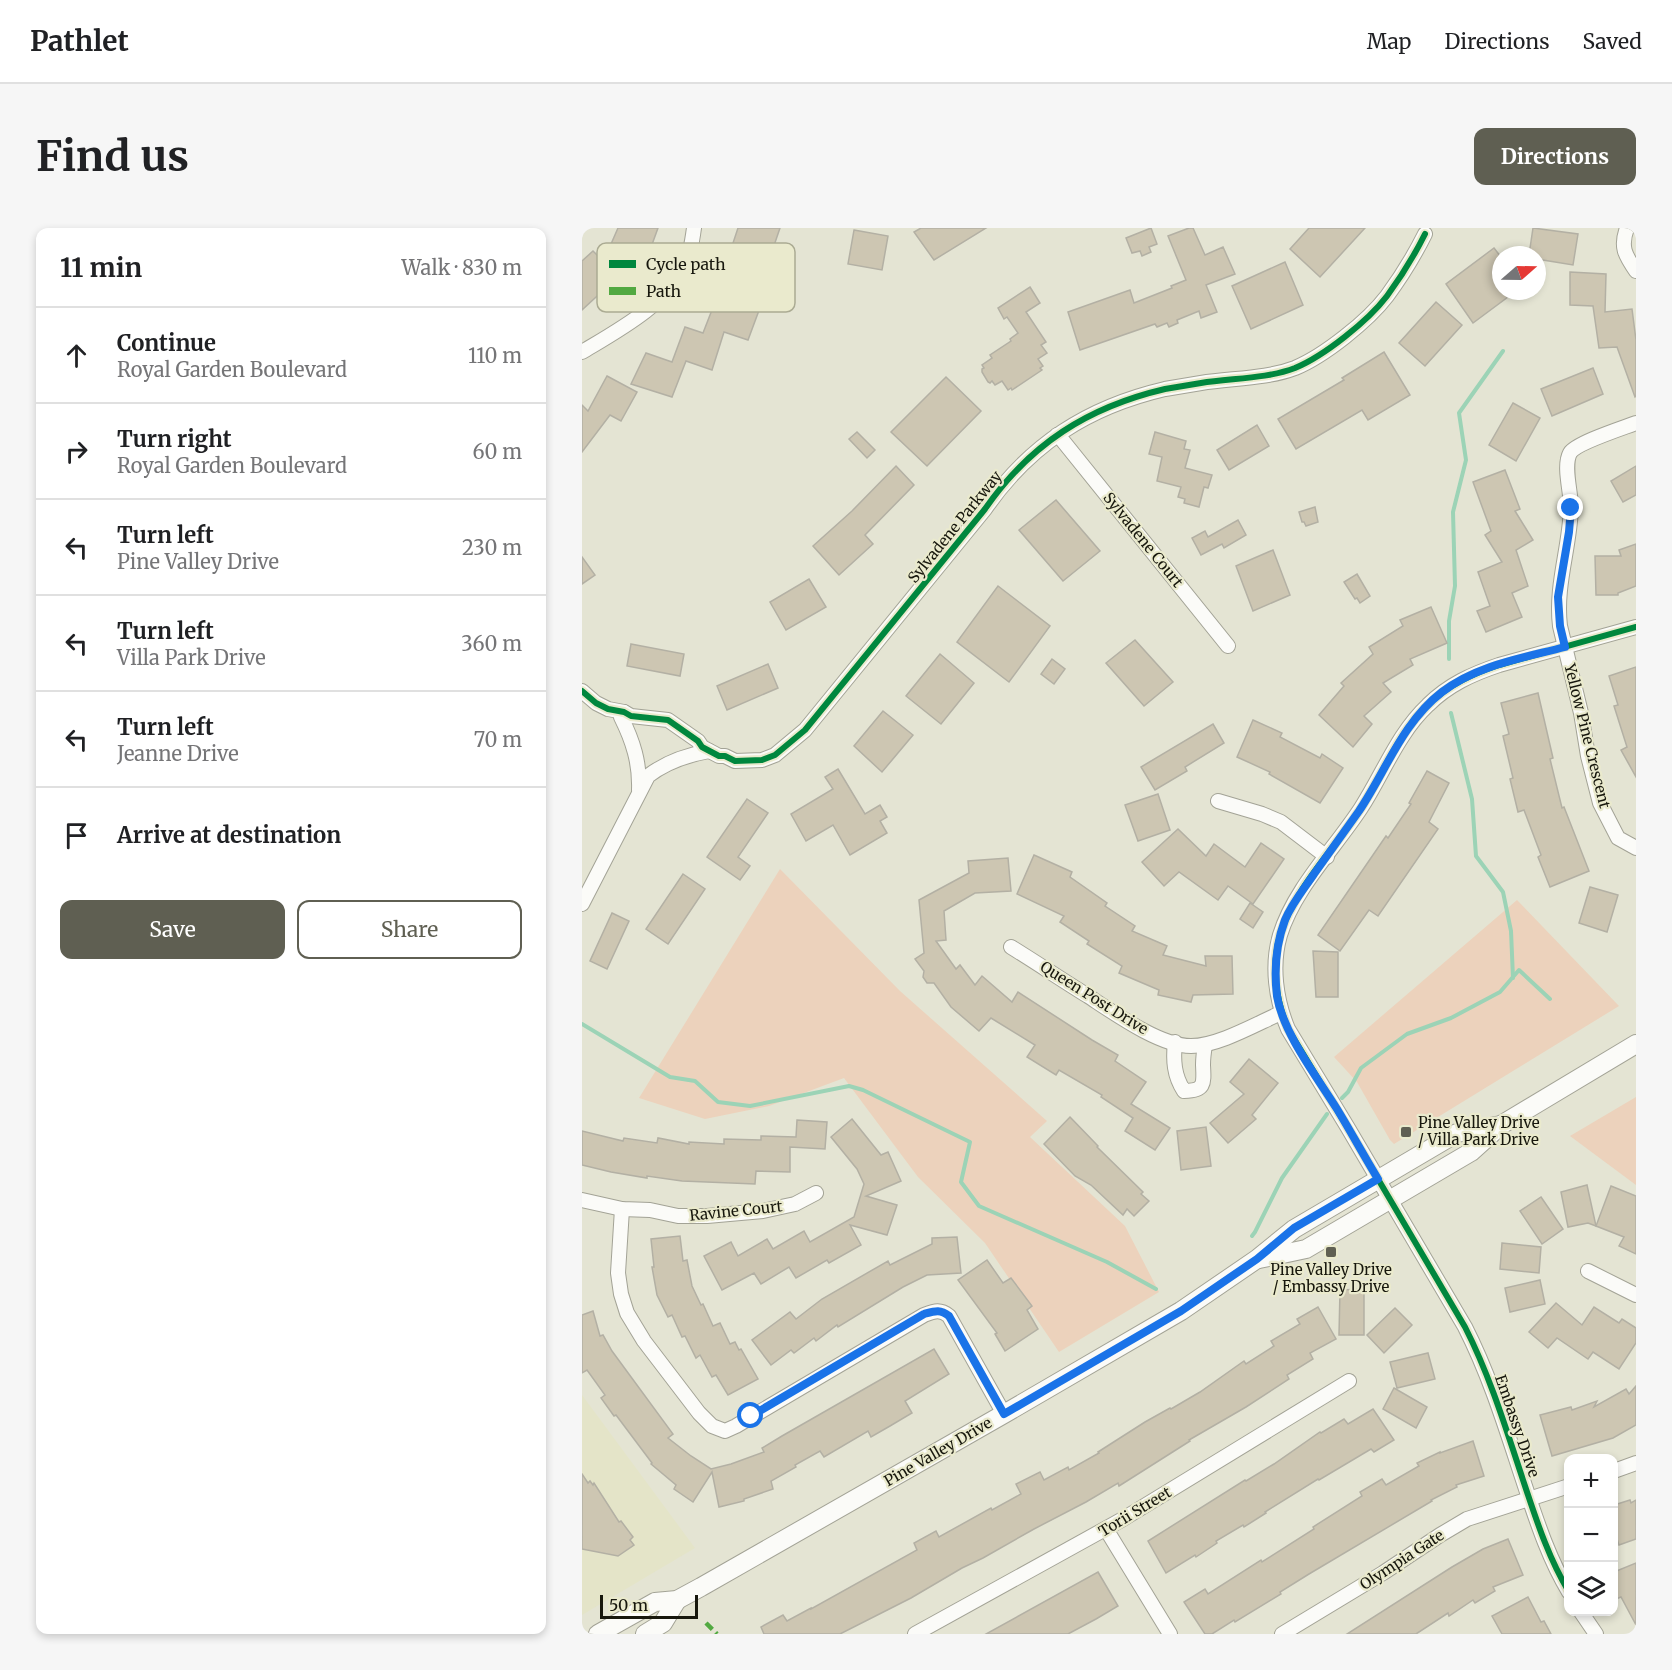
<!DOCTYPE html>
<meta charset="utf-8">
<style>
:root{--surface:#fff;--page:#f6f6f6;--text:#202124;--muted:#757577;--line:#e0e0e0;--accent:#5f5f52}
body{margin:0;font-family:Merriweather,serif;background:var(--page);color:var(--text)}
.controls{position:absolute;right:18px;bottom:18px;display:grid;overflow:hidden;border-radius:12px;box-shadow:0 3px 9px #0003}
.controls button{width:54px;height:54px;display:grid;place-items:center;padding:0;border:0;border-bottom:2px solid var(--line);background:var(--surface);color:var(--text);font:30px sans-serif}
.compass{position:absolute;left:910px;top:18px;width:54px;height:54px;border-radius:50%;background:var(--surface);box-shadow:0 3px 9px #0003;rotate:70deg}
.scale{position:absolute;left:18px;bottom:15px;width:98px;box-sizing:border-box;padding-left:6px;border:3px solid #17170d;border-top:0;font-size:16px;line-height:21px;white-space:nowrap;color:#17170d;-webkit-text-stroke:4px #eaeacd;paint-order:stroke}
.stop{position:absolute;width:18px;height:18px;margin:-14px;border:4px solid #1a73e8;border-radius:50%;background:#fff}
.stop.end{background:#1a73e8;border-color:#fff;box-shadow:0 2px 6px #0008}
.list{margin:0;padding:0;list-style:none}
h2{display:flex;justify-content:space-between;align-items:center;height:78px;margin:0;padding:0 24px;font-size:26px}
h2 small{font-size:20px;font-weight:400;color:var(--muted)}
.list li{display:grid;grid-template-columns:39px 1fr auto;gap:18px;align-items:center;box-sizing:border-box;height:96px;padding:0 24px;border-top:2px solid var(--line)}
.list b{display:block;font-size:22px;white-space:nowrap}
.list p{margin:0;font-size:20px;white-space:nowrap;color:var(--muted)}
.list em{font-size:20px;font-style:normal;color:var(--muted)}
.actions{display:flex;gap:12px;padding:18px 24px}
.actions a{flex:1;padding:14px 0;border:2px solid var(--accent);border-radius:12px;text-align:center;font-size:21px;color:var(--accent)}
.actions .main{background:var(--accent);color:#fff}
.icon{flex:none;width:33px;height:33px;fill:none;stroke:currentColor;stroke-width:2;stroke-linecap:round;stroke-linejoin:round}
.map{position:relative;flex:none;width:1054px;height:1406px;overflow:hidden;border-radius:12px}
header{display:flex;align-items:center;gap:36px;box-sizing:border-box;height:84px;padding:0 30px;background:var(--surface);border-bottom:2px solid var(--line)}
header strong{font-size:28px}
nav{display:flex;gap:33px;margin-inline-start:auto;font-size:21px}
.intro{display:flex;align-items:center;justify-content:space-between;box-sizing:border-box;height:144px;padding:0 36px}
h1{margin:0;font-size:42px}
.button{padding:15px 27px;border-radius:12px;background:var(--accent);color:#fff;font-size:21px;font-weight:700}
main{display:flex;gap:36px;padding:0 36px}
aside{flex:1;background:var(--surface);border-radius:12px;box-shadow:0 3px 9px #0003}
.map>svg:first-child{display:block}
</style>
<header>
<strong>Pathlet</strong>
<nav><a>Map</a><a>Directions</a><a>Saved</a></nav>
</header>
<div class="intro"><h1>Find us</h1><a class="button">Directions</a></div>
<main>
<aside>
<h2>11 min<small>Walk · 830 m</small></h2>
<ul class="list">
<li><svg class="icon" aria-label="ahead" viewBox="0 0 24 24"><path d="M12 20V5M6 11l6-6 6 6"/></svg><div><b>Continue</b><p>Royal Garden Boulevard</p></div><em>110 m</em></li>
<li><svg class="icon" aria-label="right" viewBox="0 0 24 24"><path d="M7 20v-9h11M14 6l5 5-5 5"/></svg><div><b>Turn right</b><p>Royal Garden Boulevard</p></div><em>60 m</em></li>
<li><svg class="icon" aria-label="left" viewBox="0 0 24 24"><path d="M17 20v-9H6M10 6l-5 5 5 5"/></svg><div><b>Turn left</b><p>Pine Valley Drive</p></div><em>230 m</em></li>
<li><svg class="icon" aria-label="left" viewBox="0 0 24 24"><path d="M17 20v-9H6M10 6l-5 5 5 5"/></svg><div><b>Turn left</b><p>Villa Park Drive</p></div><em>360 m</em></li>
<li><svg class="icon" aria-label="left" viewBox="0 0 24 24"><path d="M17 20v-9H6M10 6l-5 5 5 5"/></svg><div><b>Turn left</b><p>Jeanne Drive</p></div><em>70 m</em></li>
<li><svg class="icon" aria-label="arrive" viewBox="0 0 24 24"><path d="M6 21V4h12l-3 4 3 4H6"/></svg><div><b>Arrive at destination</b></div></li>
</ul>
<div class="actions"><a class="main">Save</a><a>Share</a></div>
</aside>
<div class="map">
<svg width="1054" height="1406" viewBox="0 0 1054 1406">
<rect width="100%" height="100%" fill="#e4e4d3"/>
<polygon fill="#e4e4c8" points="0,1167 113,1320 0,1387"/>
<g fill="#ecd2bc">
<polygon points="198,641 318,763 465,893 448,909 543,998 577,1064 477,1124 403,1015 336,949 262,850 187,878 123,891 57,870"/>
<polygon points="935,672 1037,778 812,916 808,912 775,854 752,829"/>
<polygon points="1054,869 1054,957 988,908"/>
</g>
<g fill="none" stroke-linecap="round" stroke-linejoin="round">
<g stroke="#9cd3b6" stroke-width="4">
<polyline points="867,431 867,393 873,358 871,284 884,232 877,185 921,123"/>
<polyline points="869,485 890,571 894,628 921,664 929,703 931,750"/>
<polyline points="0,796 88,849 113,853 136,874 168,878 267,858 281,862 388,914 379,954 397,978 525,1034 574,1061"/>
<polyline points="760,870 766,864 779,840 825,806 869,790 918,764 937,742 968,771"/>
<polyline points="670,1008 673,1004 700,950 745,886"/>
</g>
</g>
<g fill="#cdc6b2" stroke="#b3b0a4" stroke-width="1.5">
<polygon points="36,0 76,0 64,33 45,52 39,46 0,82 0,33 11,23 17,29 29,16"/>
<polygon points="156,0 198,0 184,41 194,45 181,77 179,77 166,112 142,104 130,142 104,133 90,169 49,156 64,125 90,134 103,99 121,105 154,20 150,18"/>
<polygon points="339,0 404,0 352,32 332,4"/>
<polygon points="569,0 575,16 567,19 569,24 560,28 558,23 550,25 544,10"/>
<polygon points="607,0 611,0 623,27 641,19 653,46 624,57 635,84 619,90 617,83 595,92 596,95 587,99 585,95 575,99 573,96 498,122 486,84 548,62 552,75 590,60 589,58 604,52 586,8"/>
<polygon points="727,0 783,0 738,49 708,21"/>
<polygon points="951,0 996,6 991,37 955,31 955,27 947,27"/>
<polygon points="272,2 306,8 300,42 266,36"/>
<polygon points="912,20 919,29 919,63 934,63 891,95 864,56"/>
<polygon points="703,34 721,77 669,101 650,58"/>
<polygon points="988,44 1024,46 1023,84 1050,81 1054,112 1054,168 1053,169 1035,119 1017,120 1011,78 988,77"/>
<polygon points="448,59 458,75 444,84 464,114 459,117 465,125 456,131 461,138 458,140 460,142 430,162 429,160 426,162 420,153 413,157 410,153 408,155 406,154 400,144 400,141 402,140 400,137 410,130 408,127 429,113 428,111 436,105 425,89 422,91 416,80"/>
<polygon points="854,74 880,97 843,138 817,115"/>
<polygon points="802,124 828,167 786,192 780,182 714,221 696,191 762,152 760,150"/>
<polygon points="1011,140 1021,166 970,188 959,161"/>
<polygon points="25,148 55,164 39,193 28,187 0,224 0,177 6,183"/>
<polygon points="364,149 399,183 345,238 309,204"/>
<polygon points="931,175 958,190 934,233 907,217"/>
<polygon points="675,197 687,218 647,242 635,222"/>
<polygon points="275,204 293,222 285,230 267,211"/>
<polygon points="573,204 604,213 602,221 608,222 603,240 630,247 626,260 622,259 617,279 602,275 603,271 596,269 599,259 575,253 580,229 567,226"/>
<polygon points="314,238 332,257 283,307 291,316 257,347 231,318 270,283"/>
<polygon points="1054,238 1054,267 1041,274 1029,253"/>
<polygon points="923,242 938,281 933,283 951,312 934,322 946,358 930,365 940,389 904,404 895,383 908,378 896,344 920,334 903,307 909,303 891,254"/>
<polygon points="474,272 518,323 481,353 437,302"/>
<polygon points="733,279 736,294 724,298 722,294 720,294 717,284"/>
<polygon points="656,292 664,307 642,320 640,316 619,327 610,310 623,303 626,309"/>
<polygon points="1054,316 1054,358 1036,365 1036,367 1014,367 1013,328 1039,328 1037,322"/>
<polygon points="691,322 708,367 671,383 654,338"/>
<polygon points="0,329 13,347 0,356"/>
<polygon points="775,346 788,368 778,375 775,370 773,371 762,354"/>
<polygon points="227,351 244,379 204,402 188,374"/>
<polygon points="416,358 468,398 427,454 375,414"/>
<polygon points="849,379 865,415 828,431 831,437 801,455 809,464 782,488 790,496 771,519 737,487 762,458 759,455 791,426 787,419 821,398 818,392"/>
<polygon points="553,412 591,454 562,478 524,435"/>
<polygon points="49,416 102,426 98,448 45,438"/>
<polygon points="358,426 392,455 359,496 324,468"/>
<polygon points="470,431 483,441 472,456 459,446"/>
<polygon points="186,436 196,460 145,482 135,458"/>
<polygon points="1054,439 1054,549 1039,522 1045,519 1032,478 1036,477 1027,448"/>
<polygon points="956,465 971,530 968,531 980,580 982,579 1007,643 968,659 956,629 959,627 942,582 936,584 928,551 931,550 921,508 927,506 919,475"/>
<polygon points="301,483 331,507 300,544 272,518"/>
<polygon points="671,492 700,505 698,509 738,530 740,526 761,540 738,575 687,546 688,544 655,529"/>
<polygon points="631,496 642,515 603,539 605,543 573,562 559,539"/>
<polygon points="256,541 283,586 298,577 305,589 298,593 305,605 268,627 251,597 224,613 209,586 251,561 243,549"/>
<polygon points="845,543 867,555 847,594 856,601 796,688 787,682 758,723 736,707 804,608 806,610 829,576 827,575"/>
<polygon points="576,566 588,602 556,613 543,577"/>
<polygon points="165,571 186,585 156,629 168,638 158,652 125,629"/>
<polygon points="596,601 624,628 632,616 663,639 679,615 702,631 671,676 646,658 636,672 597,644 582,658 560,634"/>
<polygon points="452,627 490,644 488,649 525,675 523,678 553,698 550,703 585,718 581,727 624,738 623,728 650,728 651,766 611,767 609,774 576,767 577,762 537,745 540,738 505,716 507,713 478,694 482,688 435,666"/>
<polygon points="426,630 429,663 393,665 362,683 364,712 354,713 374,741 378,737 393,757 400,748 430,774 436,764 510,812 536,827 533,833 564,854 549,876 588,900 573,922 543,903 551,890 519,869 520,867 477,842 474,847 445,829 453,817 409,790 397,803 369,779 352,755 345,755 341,749 342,743 333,731 342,725 337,672 387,645 386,633"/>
<polygon points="101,646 123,661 86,716 64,701"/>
<polygon points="1008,659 1036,667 1025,704 997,695"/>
<polygon points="668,675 681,684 671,700 658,691"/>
<polygon points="30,685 47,693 25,741 8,733"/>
<polygon points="731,723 756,724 756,769 734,769"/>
<polygon points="667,831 696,855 670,887 674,891 646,915 628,895 662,866 648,854"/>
<polygon points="488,889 516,918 515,919 561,964 559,966 567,973 552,988 545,981 541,987 509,957 493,948 462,916"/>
<polygon points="270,891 299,927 306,924 319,953 284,968 315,977 305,1007 268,997 279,1017 247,1035 245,1032 214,1050 207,1039 179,1056 172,1045 140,1062 122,1028 149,1014 156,1028 185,1011 191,1021 222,1003 228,1014 272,989 282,956 275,941 249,909"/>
<polygon points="215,892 245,894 243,921 208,919 208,944 174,943 173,956 100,953 65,948 65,950 29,944 0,937 0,903 41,913 42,910 75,915 76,910 107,916 107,914 142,916 142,911 179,912 179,908 214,909"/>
<polygon points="624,899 629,938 599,942 595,903"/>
<polygon points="1005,957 1014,998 1006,995 986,999 979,964"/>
<polygon points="1029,958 1054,968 1054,1026 1037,1018 1042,1009 1014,998"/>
<polygon points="959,969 981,1001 960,1016 938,983"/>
<polygon points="98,1008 101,1033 105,1032 110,1058 119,1077 121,1076 131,1098 138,1095 148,1116 153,1114 157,1122 159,1121 176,1151 146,1167 134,1147 130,1149 118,1127 114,1130 103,1108 100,1109 90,1087 86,1089 75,1067 70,1039 72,1039 69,1011"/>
<polygon points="375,1009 379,1045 345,1047 321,1059 256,1099 255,1097 234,1113 232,1110 212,1125 209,1122 189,1137 170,1112 208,1084 214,1091 240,1071 306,1033 308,1037 350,1016 350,1010"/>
<polygon points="920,1015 959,1019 957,1045 918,1041"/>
<polygon points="405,1032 421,1055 429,1050 450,1078 445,1082 456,1101 423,1123 413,1106 415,1105 376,1052"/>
<polygon points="958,1052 963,1076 928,1084 923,1060"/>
<polygon points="782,1061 782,1107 757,1107 758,1062"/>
<polygon points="974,1075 1000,1097 1012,1079 1037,1095 1040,1091 1054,1100 1054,1115 1037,1141 1011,1124 1006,1131 975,1110 966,1120 947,1104"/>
<polygon points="736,1079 754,1111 728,1125 731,1131 705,1147 707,1151 664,1179 607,1212 608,1213 537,1258 536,1255 504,1274 452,1301 401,1330 380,1340 329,1370 258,1406 182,1406 179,1399 201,1387 205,1393 229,1380 229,1381 335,1322 332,1315 354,1303 357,1309 409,1280 410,1282 439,1266 434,1256 458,1244 462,1252 486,1239 487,1242 517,1225 516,1224 563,1194 588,1180 589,1181 618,1164 662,1133 664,1136 692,1118 689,1113 718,1096 715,1091"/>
<polygon points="813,1080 830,1097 802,1125 785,1107"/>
<polygon points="11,1083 18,1108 21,1107 30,1123 91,1206 86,1210 109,1228 129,1241 149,1236 182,1224 180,1220 200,1208 352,1121 367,1146 323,1173 330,1185 308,1198 289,1209 286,1203 242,1229 238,1223 213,1237 214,1239 189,1253 191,1261 162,1271 162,1273 137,1279 130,1244 111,1274 92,1261 94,1257 69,1236 70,1235 34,1187 32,1188 19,1170 23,1167 5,1142 0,1145 0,1087"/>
<polygon points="846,1125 853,1151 815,1160 808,1134"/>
<polygon points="1054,1158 1054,1197 1031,1210 970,1228 958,1187 989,1179 990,1182 1015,1173 1012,1179 1044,1161 1047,1166"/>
<polygon points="812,1160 845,1179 834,1200 801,1181"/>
<polygon points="791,1181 812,1212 792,1224 789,1221 737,1252 736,1251 683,1284 684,1285 662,1299 661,1297 634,1313 635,1315 614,1329 613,1327 584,1345 566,1313 663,1252 664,1253 692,1236 738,1204 739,1205 762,1191 766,1196"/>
<polygon points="891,1213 902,1248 874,1257 875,1259 849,1272 850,1273 727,1346 698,1364 699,1366 653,1394 652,1392 630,1406 623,1406 602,1374 623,1361 626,1366 679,1332 680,1334 732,1301 731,1299 780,1268 778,1264 800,1251 804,1257 837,1238 835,1235 858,1224 858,1225"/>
<polygon points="0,1246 6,1255 8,1253 11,1257 12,1255 37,1294 39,1293 51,1309 48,1312 52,1317 36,1328 0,1321"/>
<polygon points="1048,1272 1049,1275 1054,1272 1054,1311 1037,1317 1032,1302 1032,1277"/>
<polygon points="926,1311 941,1347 911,1359 913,1363 893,1375 891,1372 867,1388 866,1385 834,1406 765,1406 870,1339 901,1321"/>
<polygon points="1054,1335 1054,1397 1039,1369 1034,1371 1032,1364 1032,1344"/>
<polygon points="516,1344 536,1378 514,1391 486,1406 404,1406"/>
<polygon points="946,1369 959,1394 962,1393 969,1406 920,1406 910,1388"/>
</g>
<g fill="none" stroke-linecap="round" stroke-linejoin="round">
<g stroke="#a3a396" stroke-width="16">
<g id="minor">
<path d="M1045 0C1038 19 1043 27 1054 43"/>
<path d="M0 124C35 103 87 75 103 37 109 25 110 13 112 0"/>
<path d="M1054 195C1041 200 994 215 988 225 981 238 989 264 989 279 988 319 973 358 978 398L999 485 1006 528 1018 575 1036 610 1054 620"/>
<polyline points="475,207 477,208 646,418"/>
<path d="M0 463 14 475 26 481 42 484 49 488 86 492 116 513 120 519 137 528H143L153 533 180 532 193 527 223 502 403 281C448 216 506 179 583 161 595 159 607 157 619 155 650 150 684 151 713 140 742 128 786 93 805 68 819 49 832 28 843 6"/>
<path d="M42 484 39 489C51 513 58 535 57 562"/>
<polyline points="636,573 680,586 699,594 745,629"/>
<path d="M0 676 66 548C84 534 105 527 127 523"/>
<path d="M429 719C455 735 480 752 506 768 532 785 578 818 609 818 636 818 674 796 699 785"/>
<path d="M593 814C591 832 592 848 602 863 623 863 622 856 621 837 621 830 622 823 623 817"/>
<polyline points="0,972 40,981 68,982 96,988 125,988 181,983 213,976 234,965"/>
<path d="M40 981 36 1045 39 1066 45 1085 62 1113 117 1185 130 1198 143 1203 154 1198 342 1087C353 1083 358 1081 367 1088L422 1186"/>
<polyline points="1006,1043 1054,1067"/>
<polyline points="1032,1243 1054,1235"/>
<polyline points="524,1301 588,1406"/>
<path d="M987 1364C967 1331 955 1294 943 1258 925 1204 909 1150 883 1099L766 900 706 801C694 772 689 738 698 707 712 661 753 620 779 580 801 546 816 505 846 477 866 457 890 446 917 437L1054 399"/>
<polyline points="999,1384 1014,1406"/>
<polyline points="333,1406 541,1291 767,1153"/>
<polyline points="700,1406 801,1345 858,1307 885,1291 987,1258"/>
</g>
</g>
<g stroke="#a3a396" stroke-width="20">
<g id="major">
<polyline points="677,1031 724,1021 889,924 919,897 1054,816"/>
<polyline points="16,1406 73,1374 95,1372 119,1359 422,1186 599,1083 675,1031 712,1001 875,905 919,897"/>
<polyline points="63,1406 81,1395 95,1372"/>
</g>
</g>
<use href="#minor" stroke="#fbfbf8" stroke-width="14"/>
<use href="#major" stroke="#fbfbf8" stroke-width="18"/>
<polyline stroke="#52a941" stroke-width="4.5" stroke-dasharray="9 4.5" stroke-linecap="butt" points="124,1395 135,1406"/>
<g stroke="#eaeacd" stroke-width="10">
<g id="cycleway">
<path d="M0 463 14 475 26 481 42 484 49 488 86 492 116 513 120 519 137 528H143L153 533 180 532 193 527 223 502 403 281C448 216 506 179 583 161 595 159 607 157 619 155 650 150 684 151 713 140 742 128 786 93 805 68 819 49 832 28 843 6"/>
<path d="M987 1364C967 1331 955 1294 943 1258 925 1204 909 1150 883 1099L766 900 706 801C694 772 689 738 698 707 712 661 753 620 779 580 801 546 816 505 846 477 866 457 890 446 917 437L1054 399"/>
</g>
</g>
<use href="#cycleway" stroke="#00873e" stroke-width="6"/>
</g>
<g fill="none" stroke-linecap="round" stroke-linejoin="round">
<path stroke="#1a73e8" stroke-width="8" d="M169 1188 342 1086C353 1083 358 1081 367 1088L422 1186 599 1083 675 1031 712 1000 796 951C782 928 769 904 755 881 735 849 701 805 695 768 692 743 694 716 703 692 710 675 722 661 732 646 747 625 762 604 777 583 804 543 820 495 860 464 895 437 941 430 983 419L978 398 976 369 987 304 989 280"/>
</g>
<g fill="#5f5f52" stroke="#eaeacd" stroke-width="2">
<rect x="818" y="898" width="12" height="12" rx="3"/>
<rect x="743" y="1018" width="12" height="12" rx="3"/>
</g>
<g text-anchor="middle" stroke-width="4.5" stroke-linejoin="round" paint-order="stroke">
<g font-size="15" fill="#17170d" stroke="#eaeacd">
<text transform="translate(373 299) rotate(-51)" y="5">Sylvadene Parkway</text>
<text transform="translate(561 312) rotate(51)" y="5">Sylvadene Court</text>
<text transform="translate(1005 508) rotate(76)" y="5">Yellow Pine Crescent</text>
<text transform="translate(512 770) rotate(32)" y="5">Queen Post Drive</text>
<text transform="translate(154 983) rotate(-6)" y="5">Ravine Court</text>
<text transform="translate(935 1198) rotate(71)" y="5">Embassy Drive</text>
<text transform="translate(356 1224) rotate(-30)" y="5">Pine Valley Drive</text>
<text transform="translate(553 1284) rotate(-31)" y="5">Torii Street</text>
<text transform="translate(820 1332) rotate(-33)" y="5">Olympia Gate</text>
</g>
<g font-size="15" fill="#17170d" stroke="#eaeacd" text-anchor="start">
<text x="836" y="900">Pine Valley Drive<tspan x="836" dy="17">/ Villa Park Drive</tspan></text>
<text x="749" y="1047" text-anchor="middle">Pine Valley Drive<tspan x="749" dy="17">/ Embassy Drive</tspan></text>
</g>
</g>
<rect x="15" y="15" width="198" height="69" rx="9" fill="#eaeacd" stroke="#abab93" stroke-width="1.5"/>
<rect x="27" y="32" width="27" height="8" fill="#00873e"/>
<rect x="27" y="59" width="27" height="8" fill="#52a941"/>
<g font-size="16" fill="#17170d">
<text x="64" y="42">Cycle path</text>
<text x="64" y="69">Path</text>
</g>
</svg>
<div class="controls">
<button>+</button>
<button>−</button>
<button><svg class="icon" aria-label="layers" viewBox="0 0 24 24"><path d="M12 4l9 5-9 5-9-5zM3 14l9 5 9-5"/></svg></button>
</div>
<svg class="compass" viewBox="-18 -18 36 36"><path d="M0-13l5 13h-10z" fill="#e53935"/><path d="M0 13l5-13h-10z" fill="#757577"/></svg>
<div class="scale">50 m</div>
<div class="stop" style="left:169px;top:1188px"></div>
<div class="stop end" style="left:989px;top:280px"></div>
</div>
</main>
